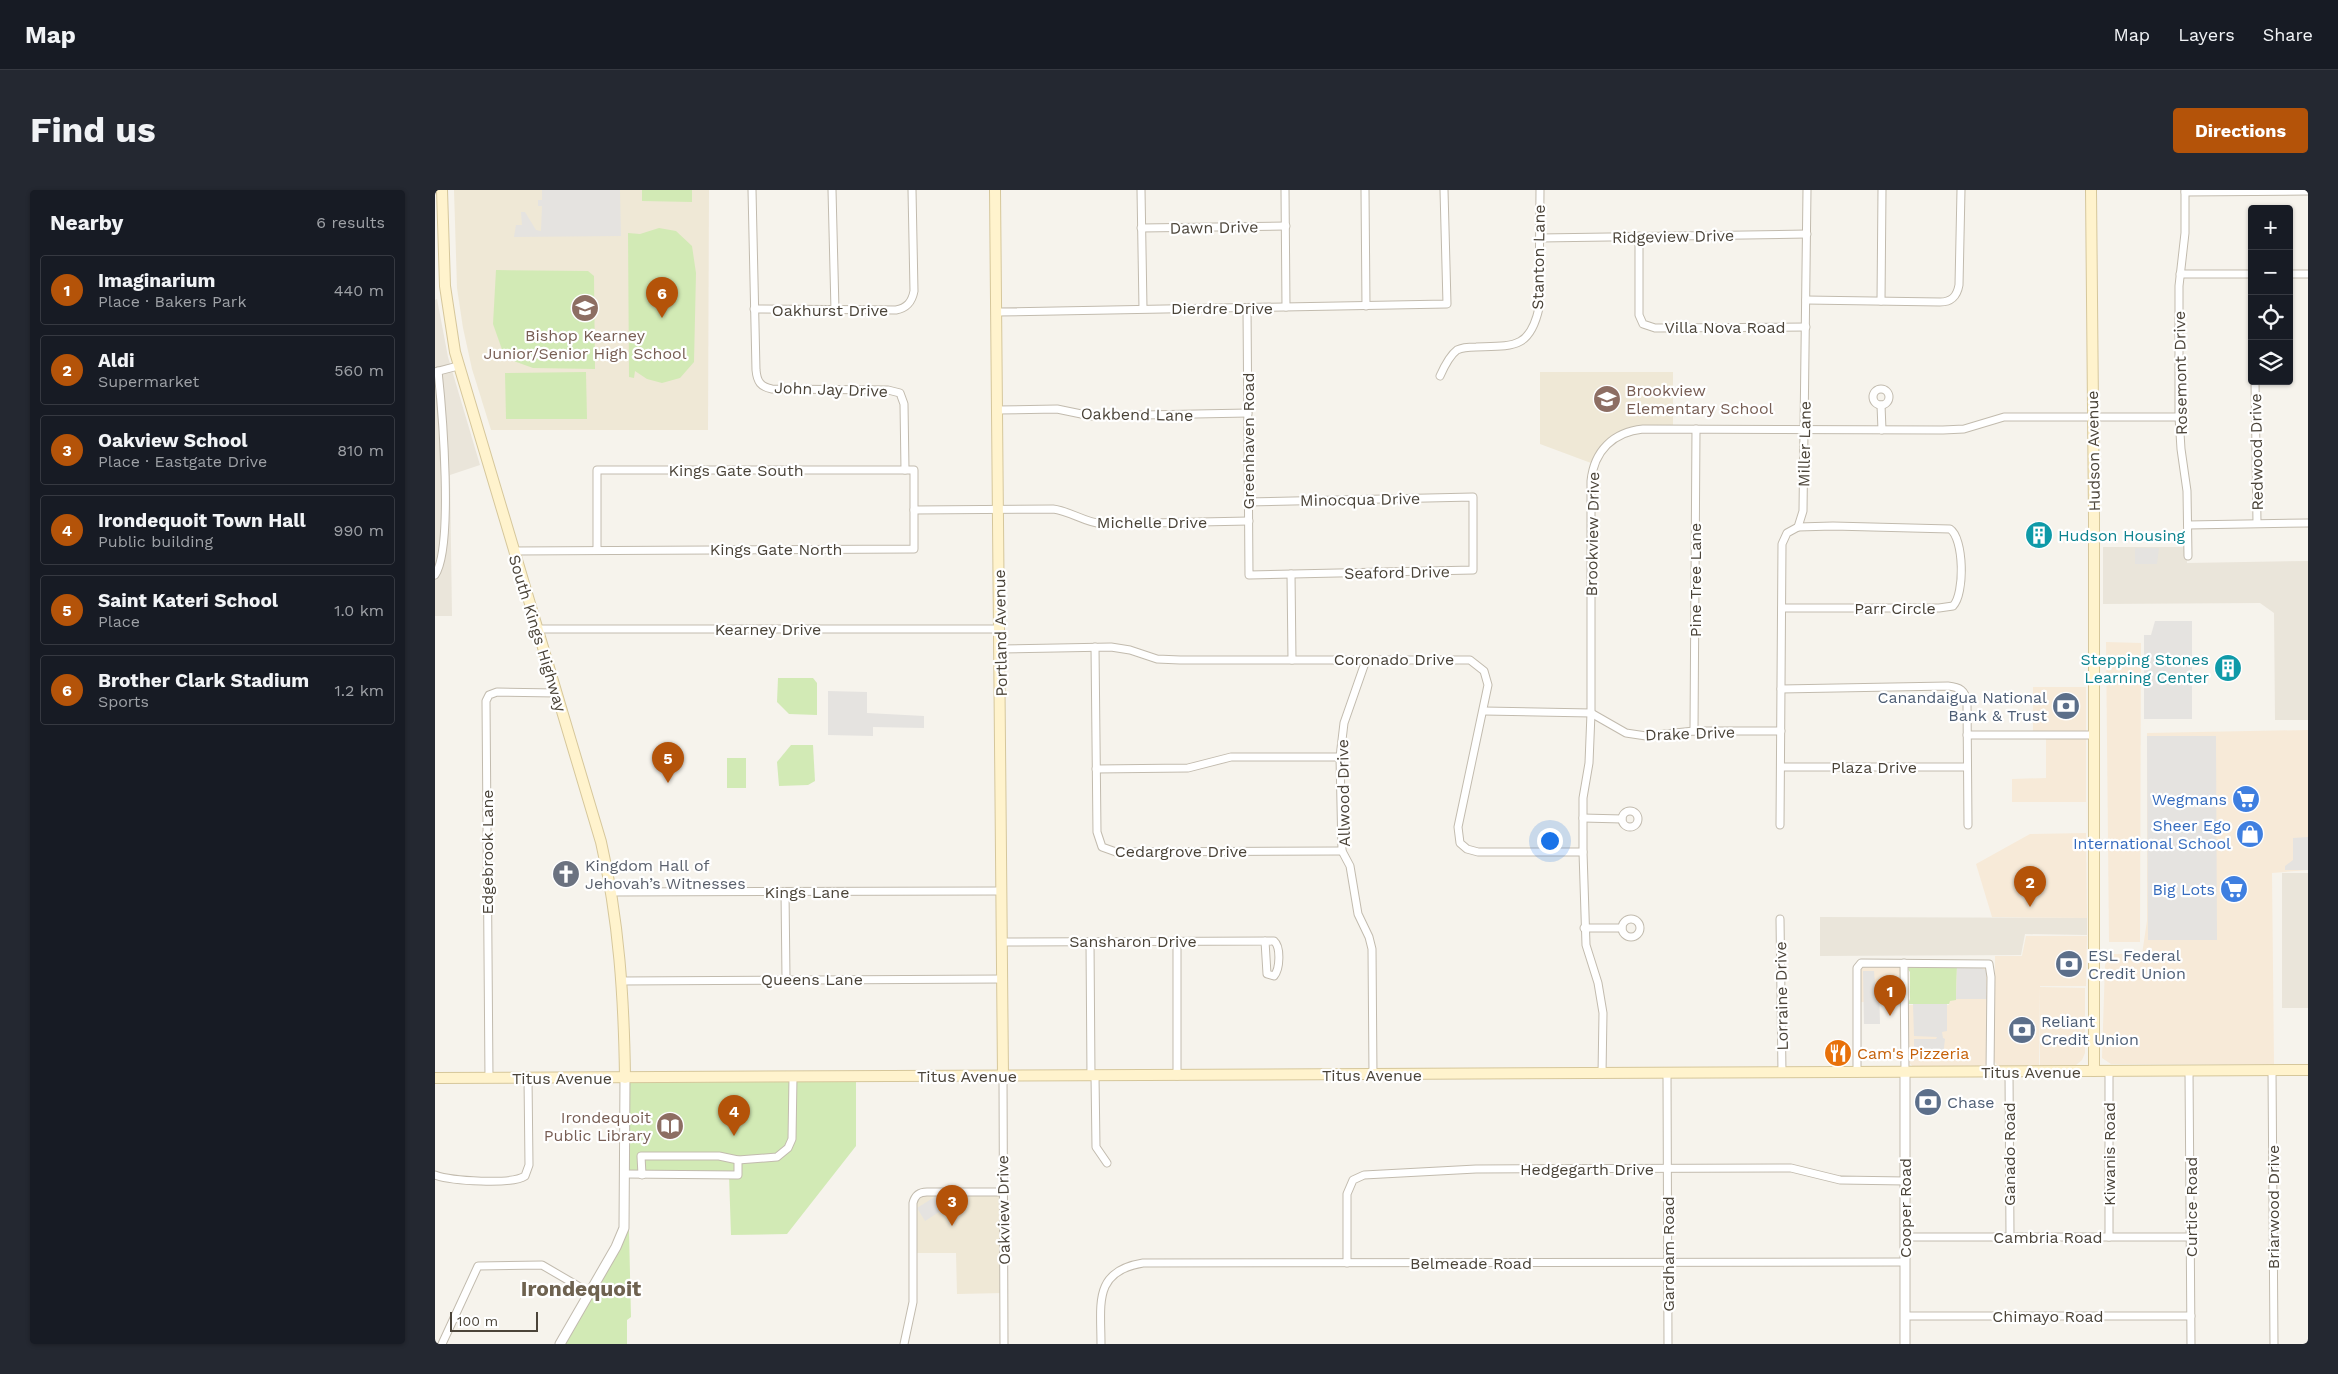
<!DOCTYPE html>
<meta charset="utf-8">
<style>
:root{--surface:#171b24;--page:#242831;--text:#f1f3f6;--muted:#9ea1a6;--line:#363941;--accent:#b45309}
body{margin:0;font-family:"Work Sans",sans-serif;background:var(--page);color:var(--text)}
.controls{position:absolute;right:15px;top:15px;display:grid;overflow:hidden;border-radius:5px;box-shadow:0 1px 4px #0004}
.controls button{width:45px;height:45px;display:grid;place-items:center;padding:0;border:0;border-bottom:1px solid var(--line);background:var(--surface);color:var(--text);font:25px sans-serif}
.scale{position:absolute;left:15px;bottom:12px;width:88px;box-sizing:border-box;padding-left:5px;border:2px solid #4b4439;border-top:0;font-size:14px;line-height:18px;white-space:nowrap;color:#4b4439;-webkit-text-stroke:4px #fff;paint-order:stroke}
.you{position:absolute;left:1114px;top:650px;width:18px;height:18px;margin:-12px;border:4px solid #fff;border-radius:50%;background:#1a73e8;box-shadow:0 0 0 8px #1a73e833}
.badge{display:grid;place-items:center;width:32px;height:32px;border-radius:50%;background:var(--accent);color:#fff;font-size:16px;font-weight:700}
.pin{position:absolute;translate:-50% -41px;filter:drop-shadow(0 1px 2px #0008)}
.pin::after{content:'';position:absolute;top:26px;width:18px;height:15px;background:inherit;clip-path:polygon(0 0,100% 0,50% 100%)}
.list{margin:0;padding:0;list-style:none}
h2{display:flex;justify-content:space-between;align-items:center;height:65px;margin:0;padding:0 20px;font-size:21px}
h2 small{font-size:16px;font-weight:400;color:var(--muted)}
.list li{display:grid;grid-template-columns:32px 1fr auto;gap:15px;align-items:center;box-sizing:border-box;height:70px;margin:0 10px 10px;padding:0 10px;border:1px solid var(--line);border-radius:5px}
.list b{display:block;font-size:19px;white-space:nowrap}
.list p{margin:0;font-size:16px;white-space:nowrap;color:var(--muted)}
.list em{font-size:16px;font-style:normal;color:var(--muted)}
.icon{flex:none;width:28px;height:28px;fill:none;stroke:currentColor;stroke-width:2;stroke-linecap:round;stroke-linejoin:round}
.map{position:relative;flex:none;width:1873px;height:1154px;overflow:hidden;border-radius:5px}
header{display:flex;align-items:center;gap:30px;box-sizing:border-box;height:70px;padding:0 25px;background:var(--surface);border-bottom:1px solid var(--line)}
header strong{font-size:24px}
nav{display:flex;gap:28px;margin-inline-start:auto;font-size:18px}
.intro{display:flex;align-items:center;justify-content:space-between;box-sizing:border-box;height:120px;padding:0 30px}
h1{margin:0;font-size:35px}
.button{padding:12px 22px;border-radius:5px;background:var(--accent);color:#fff;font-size:18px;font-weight:700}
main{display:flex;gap:30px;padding:0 30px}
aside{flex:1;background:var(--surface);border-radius:5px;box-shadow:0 1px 4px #0004}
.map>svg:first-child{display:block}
</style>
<header>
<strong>Map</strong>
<nav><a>Map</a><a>Layers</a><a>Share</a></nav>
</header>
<div class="intro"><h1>Find us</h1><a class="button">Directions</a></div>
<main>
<aside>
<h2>Nearby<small>6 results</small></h2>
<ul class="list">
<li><span class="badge">1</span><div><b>Imaginarium</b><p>Place · Bakers Park</p></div><em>440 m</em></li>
<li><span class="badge">2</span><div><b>Aldi</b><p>Supermarket</p></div><em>560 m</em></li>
<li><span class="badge">3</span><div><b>Oakview School</b><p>Place · Eastgate Drive</p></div><em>810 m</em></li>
<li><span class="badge">4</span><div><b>Irondequoit Town Hall</b><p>Public building</p></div><em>990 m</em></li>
<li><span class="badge">5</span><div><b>Saint Kateri School</b><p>Place</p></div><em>1.0 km</em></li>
<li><span class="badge">6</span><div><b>Brother Clark Stadium</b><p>Sports</p></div><em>1.2 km</em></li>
</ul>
</aside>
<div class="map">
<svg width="1873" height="1154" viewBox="0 0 1873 1154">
<rect width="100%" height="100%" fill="#f6f3ec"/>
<g fill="#eae5da">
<polygon points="2,109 13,167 45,275 15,285 17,426 0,426 0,110"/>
<polygon points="1668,357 1751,357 1752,373 1873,371 1873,530 1840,530 1839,423 1825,413 1668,414"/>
<polygon points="1873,683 1873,818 1847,818 1847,683"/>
<polygon points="1385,727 1652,728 1652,745 1590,744 1586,765 1385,766"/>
</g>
<g fill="#f7ead8">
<polygon points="1671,452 1706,453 1705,752 1674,752"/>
<polygon points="1598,497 1651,497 1651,612 1577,612 1577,589 1611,588 1611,542 1598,542"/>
<polygon points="1873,540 1873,680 1837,683 1839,874 1676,874 1667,868 1670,775 1675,764 1707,764 1712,731 1712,543"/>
<polygon points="1651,643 1652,728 1557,727 1541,674 1595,644"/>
<polygon points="1591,746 1652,746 1651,796 1605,796 1604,876 1563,876 1559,871 1560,766 1587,766"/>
<polygon points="1522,775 1551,775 1553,781 1551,874 1547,876 1479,877 1474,873 1473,865 1473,815 1514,815 1514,810 1521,810"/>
<polygon points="1428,776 1464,776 1467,778 1467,813 1425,812 1425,779"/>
<polygon points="1605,797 1650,798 1650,863 1647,870 1641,875 1605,876"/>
</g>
<g fill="#efe8d6">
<polygon points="19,0 274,0 273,240 56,240 37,179 28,138 22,98"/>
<polygon points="1105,182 1238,182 1238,236 1198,238 1184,242 1167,255 1156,273 1105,254"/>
<polygon points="567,1002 569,1103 522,1104 521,1063 478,1063 482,1005"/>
</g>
<g fill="#d2eab5">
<polygon points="207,0 257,0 257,12 207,11"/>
<polygon points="224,38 241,41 257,56 261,83 259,172 245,188 227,193 212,189 200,181 199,188 194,187 193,43 205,44"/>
<polygon points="61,80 153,81 159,86 160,179 98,178 70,168 58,134"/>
<polygon points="151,182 152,229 71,229 70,183"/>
<polygon points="343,488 378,488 382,493 382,525 354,524 342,512"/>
<polygon points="356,555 378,555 380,591 373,595 344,596 342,572"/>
<rect x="292" y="568" width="19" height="30"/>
<polygon points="1522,775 1521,810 1515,811 1514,814 1473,814 1475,809 1475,782 1473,779 1475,776"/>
<polygon points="421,887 421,956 352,1044 296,1045 294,985 190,985 190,888"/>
<polygon points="189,1040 194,1041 196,1127 192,1130 192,1154 125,1154"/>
</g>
<g fill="#e5e3e0">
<polygon points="107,0 185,0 186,46 79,47 81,35 87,35 86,22 90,22 101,40 106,41 107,16 103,16 103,10 107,10"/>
<polygon points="1700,358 1724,358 1722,374 1700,374"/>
<polygon points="1720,431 1757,431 1757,529 1709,529 1709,445 1716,445"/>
<polygon points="393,501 432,502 432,523 489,526 489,538 438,537 438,546 393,545"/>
<polygon points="1712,546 1781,546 1782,750 1713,750"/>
<polygon points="1873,647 1873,680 1850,680 1850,676 1858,670 1858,648"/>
<polygon points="1522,777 1544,777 1551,780 1552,809 1521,809"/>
<polygon points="1428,781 1439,781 1440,793 1444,794 1445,834 1429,834"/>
<polygon points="1478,814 1512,814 1512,841 1507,842 1508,848 1510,849 1508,866 1479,866 1479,849 1501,849 1502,847 1479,846"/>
<polygon points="501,1006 504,1011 507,1009 512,1017 490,1031 482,1018"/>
</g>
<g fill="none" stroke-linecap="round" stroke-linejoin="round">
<g stroke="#c2bbae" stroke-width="9">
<g id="minor">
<path d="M317 0 321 180C322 192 326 197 337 199L453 200 465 203 469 214 470 280"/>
<polyline points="397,0 400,120"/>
<polyline points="706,0 708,118"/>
<polyline points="850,0 851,117"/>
<polyline points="930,0 931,116"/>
<polyline points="1750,0 1750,43 1744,96 1744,227 1746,259 1752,301 1753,366"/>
<polyline points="1750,2 1873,1"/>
<polyline points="706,38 851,36"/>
<polyline points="1204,46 1204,125 1208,134 1220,138 1371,137"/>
<polyline points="1105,48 1372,44"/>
<polyline points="1745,84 1817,84"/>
<polyline points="1854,84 1873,84"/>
<path d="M1371 110 1505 112C1517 112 1522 106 1524 95L1526 0"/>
<polyline points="1446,111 1447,0"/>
<path d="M812 118C813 207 813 296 814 385L1038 380V307L813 312"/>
<path d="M319 119 461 120C472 118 477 112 479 101L477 0"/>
<polyline points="562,122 1012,114 1009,0"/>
<polyline points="0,182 23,176"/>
<path d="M1005 186C1009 177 1014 166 1022 160 1028 157 1035 157 1041 157 1078 156 1095 159 1104 118L1105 0"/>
<polyline points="1820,191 1822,333"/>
<circle cx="1446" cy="207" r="8"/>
<polyline points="1446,215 1447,240"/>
<polyline points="562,220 622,219 656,226 813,223"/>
<path d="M479 320 618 319C635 321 649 332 667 334L814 331"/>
<polyline points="1753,335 1873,333"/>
<polyline points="79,361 479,359 479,280 162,280 162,360"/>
<polyline points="856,384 857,470"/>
<path d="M0 385C19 357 7 218 3 181"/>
<path d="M1347 418H1504L1518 416C1530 404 1529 348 1515 339L1398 336 1363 337"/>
<polyline points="102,439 565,439"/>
<polyline points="660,457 662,642 667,657 681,662 907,661"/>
<polyline points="565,459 676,457 695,460 722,469 745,470 1035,470 1049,481 1053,495 1023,637 1025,653 1032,659 1043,662 1148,662"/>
<polyline points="931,470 909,533 905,567 907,661 915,676 923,724 934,747 937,759 938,885"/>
<path d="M1346 499 1513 496C1524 497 1531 500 1532 513L1533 635"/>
<polyline points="1049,521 1156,523 1191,543 1211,546 1259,541 1346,541"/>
<polyline points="1259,541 1261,239"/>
<polyline points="1532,545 1659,545"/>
<polyline points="1346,577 1532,577"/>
<polyline points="661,579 753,578 796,567 905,567"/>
<circle cx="1195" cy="629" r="8"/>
<polyline points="1148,628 1187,629"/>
<polyline points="1345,635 1347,354 1352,343 1363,337 1368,321 1372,0"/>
<polyline points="177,702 567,701"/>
<polyline points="350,702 351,788"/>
<circle cx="1196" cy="738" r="9"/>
<polyline points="1345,729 1347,883"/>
<polyline points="1149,738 1187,738"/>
<polyline points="742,751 742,886"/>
<path d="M567 752 839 751C846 757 845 779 839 786L832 784 830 751"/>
<polyline points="655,752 656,886"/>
<polyline points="1469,773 1470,883"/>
<polyline points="187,791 568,789"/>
<polyline points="1837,880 1839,1154"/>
<polyline points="1674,881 1674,1047"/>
<polyline points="1754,881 1756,1154"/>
<polyline points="1574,882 1575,1047"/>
<polyline points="1422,883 1422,778 1426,773 1554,774 1556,787 1555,882"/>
<path d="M1167 884 1168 823 1163 793 1151 755 1148 662V608L1154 573 1156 523V291C1159 261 1178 242 1208 239L1508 240 1529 239 1569 227H1744"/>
<polyline points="1232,884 1233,1154"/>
<polyline points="568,886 569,1154"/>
<polyline points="660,886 661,957 672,973"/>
<polyline points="54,888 51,511 54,505 62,502 121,503"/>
<polyline points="190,984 303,985 303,970"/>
<path d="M0 985C16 991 77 995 90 986L94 975 93 888"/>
<polyline points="207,985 206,966 284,966 303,970 342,967 353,958 357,949 358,887"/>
<polyline points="1470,1047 1756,1047"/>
<polyline points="912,1073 912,1004 918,990 929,985 1041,979 1356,978 1405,990 1470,991"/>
<polyline points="1470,1126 1756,1126"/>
<polyline points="7,1154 43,1076 107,1075 155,1103"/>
<path d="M469 1154 478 1112V1013C480 1005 484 1002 492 1002H567"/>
<path d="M666 1154C666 1114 658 1081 708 1073L1470 1072"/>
</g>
</g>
<g stroke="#c2bbae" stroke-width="11">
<g id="tertiary">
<polyline points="1470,883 1470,1154"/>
<polyline points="125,1154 181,1057 189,1038 190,888"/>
</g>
</g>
<g stroke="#d6c79b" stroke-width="12">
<g id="secondary">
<path d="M7 0 10 96 20 162 166 652C184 730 189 808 190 888"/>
<polyline points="560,0 568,886"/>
<polyline points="1656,0 1659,328 1659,881"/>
<polyline points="0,888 1873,880"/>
</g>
</g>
<use href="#minor" stroke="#fff" stroke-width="7"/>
<use href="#tertiary" stroke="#fff" stroke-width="9"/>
<use href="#secondary" stroke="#fff3cd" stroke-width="10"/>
</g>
<defs>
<g id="school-disc" transform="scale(1.4375)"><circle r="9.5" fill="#8d6e63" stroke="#fff"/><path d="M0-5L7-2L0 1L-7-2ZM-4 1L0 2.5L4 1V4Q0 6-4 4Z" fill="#fff"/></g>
<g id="building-disc" transform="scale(1.4375)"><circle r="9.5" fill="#0f9aa8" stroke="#fff"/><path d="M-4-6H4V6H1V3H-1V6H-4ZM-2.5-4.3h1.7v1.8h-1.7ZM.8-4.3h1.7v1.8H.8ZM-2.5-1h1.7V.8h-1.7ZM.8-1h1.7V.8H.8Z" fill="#fff"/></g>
<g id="bank-disc" transform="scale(1.4375)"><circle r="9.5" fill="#5c6f8a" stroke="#fff"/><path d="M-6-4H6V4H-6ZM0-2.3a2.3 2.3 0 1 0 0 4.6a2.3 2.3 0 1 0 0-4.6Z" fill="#fff"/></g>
<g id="supermarket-disc" transform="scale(1.4375)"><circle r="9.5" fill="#3f7fe0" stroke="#fff"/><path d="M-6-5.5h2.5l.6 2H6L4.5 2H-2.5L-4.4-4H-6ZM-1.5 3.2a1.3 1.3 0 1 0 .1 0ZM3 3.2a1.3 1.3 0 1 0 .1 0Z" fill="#fff"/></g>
<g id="shop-disc" transform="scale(1.4375)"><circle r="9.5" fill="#3f7fe0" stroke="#fff"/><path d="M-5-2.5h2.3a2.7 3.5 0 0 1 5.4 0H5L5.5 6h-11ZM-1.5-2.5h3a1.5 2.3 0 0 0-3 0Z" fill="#fff"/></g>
<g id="church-disc" transform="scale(1.4375)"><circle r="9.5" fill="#6b7280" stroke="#fff"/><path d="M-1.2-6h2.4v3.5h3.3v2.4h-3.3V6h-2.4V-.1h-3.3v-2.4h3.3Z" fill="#fff"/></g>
<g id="restaurant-disc" transform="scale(1.4375)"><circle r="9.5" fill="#e8710a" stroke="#fff"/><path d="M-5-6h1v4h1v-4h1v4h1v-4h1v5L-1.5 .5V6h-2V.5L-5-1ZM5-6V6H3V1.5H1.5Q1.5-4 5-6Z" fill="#fff"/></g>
<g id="library-disc" transform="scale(1.4375)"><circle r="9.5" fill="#8d6e63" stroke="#fff"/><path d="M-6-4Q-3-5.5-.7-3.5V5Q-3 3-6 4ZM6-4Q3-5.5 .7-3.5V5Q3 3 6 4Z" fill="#fff"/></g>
</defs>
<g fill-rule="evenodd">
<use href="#school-disc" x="150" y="118"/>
<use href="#school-disc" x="1172" y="209"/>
<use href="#building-disc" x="1604" y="345"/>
<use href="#building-disc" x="1793" y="478"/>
<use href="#bank-disc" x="1631" y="516"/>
<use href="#supermarket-disc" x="1811" y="609"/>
<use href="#shop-disc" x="1815" y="644"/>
<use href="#church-disc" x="131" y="684"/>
<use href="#supermarket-disc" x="1799" y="699"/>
<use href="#bank-disc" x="1634" y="774"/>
<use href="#bank-disc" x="1587" y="840"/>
<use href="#restaurant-disc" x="1403" y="863"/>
<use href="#bank-disc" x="1493" y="912"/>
<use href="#library-disc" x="235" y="936"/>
</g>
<g text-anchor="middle" stroke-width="4.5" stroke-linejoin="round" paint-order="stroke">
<g font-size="16" fill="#4b4439" stroke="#fff">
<text transform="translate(779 37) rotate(-1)" y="6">Dawn Drive</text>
<text transform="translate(1238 46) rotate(-1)" y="6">Ridgeview Drive</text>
<text transform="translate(1103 67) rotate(-89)" y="6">Stanton Lane</text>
<text x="787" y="124">Dierdre Drive</text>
<text x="395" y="126">Oakhurst Drive</text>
<text x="1290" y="143">Villa Nova Road</text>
<text transform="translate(1745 183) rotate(-91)" y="6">Rosemont Drive</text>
<text transform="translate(396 199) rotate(2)" y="6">John Jay Drive</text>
<text transform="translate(702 224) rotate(1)" y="6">Oakbend Lane</text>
<text transform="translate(813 251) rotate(-90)" y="6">Greenhaven Road</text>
<text transform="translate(1369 254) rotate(-89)" y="6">Miller Lane</text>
<text transform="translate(1658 261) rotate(-91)" y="6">Hudson Avenue</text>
<text transform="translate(1821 262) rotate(-91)" y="6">Redwood Drive</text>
<text x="301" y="286">Kings Gate South</text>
<text transform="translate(925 309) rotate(-1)" y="6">Minocqua Drive</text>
<text x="717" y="338">Michelle Drive</text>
<text transform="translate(1157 344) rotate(-89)" y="6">Brookview Drive</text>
<text x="341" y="365">Kings Gate North</text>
<text transform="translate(962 382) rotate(-1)" y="6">Seaford Drive</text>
<text transform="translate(1260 390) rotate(-90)" y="6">Pine Tree Lane</text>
<text x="1460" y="424">Parr Circle</text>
<text x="333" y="445">Kearney Drive</text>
<text transform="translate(103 443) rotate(73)" y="6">South Kings Highway</text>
<text transform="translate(565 443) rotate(-91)" y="6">Portland Avenue</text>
<text x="959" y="475">Coronado Drive</text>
<text transform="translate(1255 543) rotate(-2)" y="6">Drake Drive</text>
<text x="1439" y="583">Plaza Drive</text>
<text transform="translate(908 603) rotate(-91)" y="6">Allwood Drive</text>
<text x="746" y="667">Cedargrove Drive</text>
<text transform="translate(52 662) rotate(-90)" y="6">Edgebrook Lane</text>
<text x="372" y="708">Kings Lane</text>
<text x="698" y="757">Sansharon Drive</text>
<text x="377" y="795">Queens Lane</text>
<text transform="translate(1346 806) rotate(-91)" y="6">Lorraine Drive</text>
<text x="1596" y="888">Titus Avenue</text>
<text x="937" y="891">Titus Avenue</text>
<text x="532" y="892">Titus Avenue</text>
<text x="127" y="894">Titus Avenue</text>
<text transform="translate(1574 964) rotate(-90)" y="6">Ganado Road</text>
<text transform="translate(1674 964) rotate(-90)" y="6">Kiwanis Road</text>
<text x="1152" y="985">Hedgegarth Drive</text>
<text transform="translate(1756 1017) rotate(-90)" y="6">Curtice Road</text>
<text transform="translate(1838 1017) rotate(-90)" y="6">Briarwood Drive</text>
<text transform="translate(1470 1018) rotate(-90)" y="6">Cooper Road</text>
<text transform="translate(568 1020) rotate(-91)" y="6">Oakview Drive</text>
<text x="1613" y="1053">Cambria Road</text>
<text transform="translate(1233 1064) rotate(-90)" y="6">Gardham Road</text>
<text x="1036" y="1079">Belmeade Road</text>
<text x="1613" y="1132">Chimayo Road</text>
</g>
<g font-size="16" fill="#785e54" stroke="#fff">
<text x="150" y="151">Bishop Kearney<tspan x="150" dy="18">Junior/Senior High School</tspan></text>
<text x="1191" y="206" text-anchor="start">Brookview<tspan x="1191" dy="18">Elementary School</tspan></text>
<text x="216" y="933" text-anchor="end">Irondequoit<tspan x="216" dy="18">Public Library</tspan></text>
</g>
<g font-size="16" fill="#0d838f" stroke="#fff" text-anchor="start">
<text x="1623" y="351">Hudson Housing</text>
<text x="1774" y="475" text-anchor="end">Stepping Stones<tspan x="1774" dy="18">Learning Center</tspan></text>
</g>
<g font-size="16" fill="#4e5e75" stroke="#fff" text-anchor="start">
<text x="1612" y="513" text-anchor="end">Canandaigua National<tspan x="1612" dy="18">Bank &amp; Trust</tspan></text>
<text x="1653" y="771">ESL Federal<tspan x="1653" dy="18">Credit Union</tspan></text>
<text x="1606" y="837">Reliant<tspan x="1606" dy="18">Credit Union</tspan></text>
<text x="1512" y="918">Chase</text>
</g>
<g font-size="16" fill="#366cbe" stroke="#fff" text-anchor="end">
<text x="1792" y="615">Wegmans</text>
<text x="1796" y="641">Sheer Ego<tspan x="1796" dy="18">International School</tspan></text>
<text x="1780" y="705">Big Lots</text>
</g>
<g font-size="16" fill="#5b616d" stroke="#fff" text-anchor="start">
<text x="150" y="681">Kingdom Hall of<tspan x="150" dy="18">Jehovah’s Witnesses</tspan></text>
</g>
<g font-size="16" fill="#c56008" stroke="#fff" text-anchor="start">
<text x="1422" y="869">Cam's Pizzeria</text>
</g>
<g font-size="21" font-weight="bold" fill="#6e6250" stroke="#fff">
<text x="146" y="1106">Irondequoit</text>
</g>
</g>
</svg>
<div class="controls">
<button>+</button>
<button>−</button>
<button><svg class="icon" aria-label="locate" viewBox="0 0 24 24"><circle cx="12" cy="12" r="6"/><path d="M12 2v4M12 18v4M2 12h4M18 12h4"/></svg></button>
<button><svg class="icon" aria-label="layers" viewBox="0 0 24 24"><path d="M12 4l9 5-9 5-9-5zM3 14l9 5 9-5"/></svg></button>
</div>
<div class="scale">100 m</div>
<div class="you"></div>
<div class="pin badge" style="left:1455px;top:826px">1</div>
<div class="pin badge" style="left:1595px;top:717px">2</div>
<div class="pin badge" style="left:517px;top:1036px">3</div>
<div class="pin badge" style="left:299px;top:946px">4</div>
<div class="pin badge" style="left:233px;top:593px">5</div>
<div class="pin badge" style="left:227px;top:128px">6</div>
</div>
</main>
